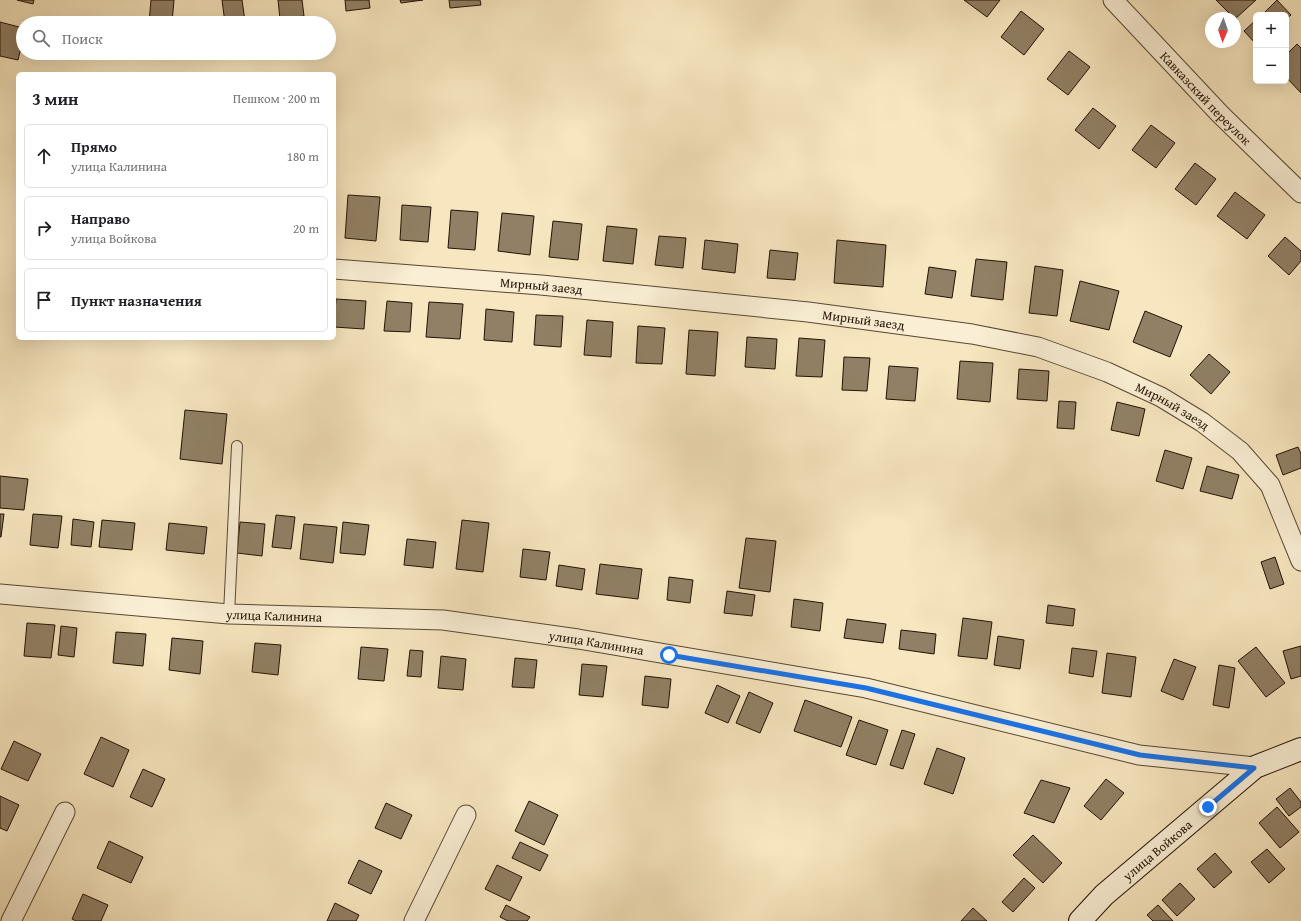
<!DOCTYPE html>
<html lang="ru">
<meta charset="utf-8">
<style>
:root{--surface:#fff;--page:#f2f2f2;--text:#202124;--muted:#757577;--line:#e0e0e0}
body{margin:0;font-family:"Gentium Book Plus",serif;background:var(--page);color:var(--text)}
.controls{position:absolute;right:12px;top:12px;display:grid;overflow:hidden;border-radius:6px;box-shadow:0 4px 16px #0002}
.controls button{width:36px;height:36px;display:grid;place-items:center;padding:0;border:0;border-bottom:1px solid var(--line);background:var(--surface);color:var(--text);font:20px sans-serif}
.compass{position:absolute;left:1205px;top:12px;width:36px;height:36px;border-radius:50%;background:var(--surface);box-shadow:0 4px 16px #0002;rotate:182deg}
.stop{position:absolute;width:12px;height:12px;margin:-9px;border:3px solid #1a73e8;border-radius:50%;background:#fff}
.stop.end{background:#1a73e8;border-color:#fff;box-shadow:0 1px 4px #0008}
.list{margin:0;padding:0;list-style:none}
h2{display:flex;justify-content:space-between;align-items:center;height:52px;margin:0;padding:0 16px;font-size:17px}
h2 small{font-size:13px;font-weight:400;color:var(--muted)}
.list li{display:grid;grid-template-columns:26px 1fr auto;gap:12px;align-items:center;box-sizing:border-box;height:64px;margin:0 8px 8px;padding:0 8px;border:1px solid var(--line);border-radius:6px}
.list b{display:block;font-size:15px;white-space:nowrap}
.list p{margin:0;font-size:13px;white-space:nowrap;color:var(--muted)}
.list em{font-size:13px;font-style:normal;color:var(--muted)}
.icon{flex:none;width:22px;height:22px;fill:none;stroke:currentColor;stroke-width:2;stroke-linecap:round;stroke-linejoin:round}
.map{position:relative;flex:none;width:1301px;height:921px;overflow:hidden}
.search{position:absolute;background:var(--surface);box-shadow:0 4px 16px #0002;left:16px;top:16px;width:320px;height:44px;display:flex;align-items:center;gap:10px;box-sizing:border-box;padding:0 14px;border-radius:22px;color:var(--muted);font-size:15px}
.panel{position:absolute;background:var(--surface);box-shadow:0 4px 16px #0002;left:16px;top:72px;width:320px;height:268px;border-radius:6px}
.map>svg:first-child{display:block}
</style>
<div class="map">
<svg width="1301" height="921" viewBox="0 0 1301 921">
<rect width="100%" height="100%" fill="#f7e6bf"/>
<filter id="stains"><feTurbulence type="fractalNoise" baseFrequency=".005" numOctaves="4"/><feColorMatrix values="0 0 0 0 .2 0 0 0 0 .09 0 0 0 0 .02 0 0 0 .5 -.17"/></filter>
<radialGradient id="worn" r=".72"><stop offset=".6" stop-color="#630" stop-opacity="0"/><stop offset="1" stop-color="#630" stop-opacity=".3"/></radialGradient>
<g fill="#918065" stroke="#231203">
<polygon points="17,0 34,0 33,4"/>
<polygon points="151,0 174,0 172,23 149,23"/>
<polygon points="222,0 242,0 245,21 225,23"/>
<polygon points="278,0 302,0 304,16 280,19"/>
<polygon points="345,0 369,0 370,8 346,11"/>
<polygon points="400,0 423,0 401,3"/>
<polygon points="449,0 480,0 481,5 450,8"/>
<polygon points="964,0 1000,0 987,17"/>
<polygon points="1216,0 1256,0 1235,19"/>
<polygon points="1277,0 1291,15 1286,19 1286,15 1262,15"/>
<polygon points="1021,11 1044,29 1024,55 1001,37"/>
<polygon points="1256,20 1256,44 1244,31"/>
<polygon points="0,22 23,28 23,39 18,60 0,56"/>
<polygon points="1297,44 1301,48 1301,93 1286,77 1286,55"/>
<polygon points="1069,51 1090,67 1068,95 1047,79"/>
<polygon points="1093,108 1116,126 1099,149 1075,130"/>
<polygon points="1151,125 1175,143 1156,168 1132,150"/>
<polygon points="1195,163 1216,179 1196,205 1175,189"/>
<polygon points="1235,192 1265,215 1247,239 1217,216"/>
<polygon points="348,195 380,197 376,241 345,238"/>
<polygon points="402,205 431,207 428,242 400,240"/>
<polygon points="451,210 478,212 475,250 448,248"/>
<polygon points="502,213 534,216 530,255 498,251"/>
<polygon points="553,221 582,224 578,260 549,257"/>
<polygon points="607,226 637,229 633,264 603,261"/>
<polygon points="659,236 686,238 683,268 655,265"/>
<polygon points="1285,237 1301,251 1301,261 1289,275 1268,256"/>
<polygon points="705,240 738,244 735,273 702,269"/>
<polygon points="837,240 886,245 883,287 834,283"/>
<polygon points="770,250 798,253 795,280 767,278"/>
<polygon points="976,259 1007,262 1003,300 971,296"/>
<polygon points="1035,266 1063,270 1057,316 1029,313"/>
<polygon points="929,267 956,271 952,298 925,294"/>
<polygon points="1080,281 1119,291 1109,330 1070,321"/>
<polygon points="336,299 366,301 364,329 334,327"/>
<polygon points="387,301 412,303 410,332 384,331"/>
<polygon points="429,302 463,304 460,339 426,337"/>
<polygon points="486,309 514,312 512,342 484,340"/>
<polygon points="1145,311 1182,326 1170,357 1133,342"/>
<polygon points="536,315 563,316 561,347 534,345"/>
<polygon points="587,320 613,322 611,357 584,355"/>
<polygon points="638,326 665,328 662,364 636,363"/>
<polygon points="689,330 718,332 715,376 686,374"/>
<polygon points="747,337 777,339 775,369 745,367"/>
<polygon points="799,338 825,340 822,377 796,376"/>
<polygon points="1209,354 1230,372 1211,394 1190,375"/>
<polygon points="844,357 870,358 867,391 842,390"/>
<polygon points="960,361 993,363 990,402 957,399"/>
<polygon points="889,366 918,368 915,401 886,399"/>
<polygon points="1019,369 1049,371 1047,401 1017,399"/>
<polygon points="1059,401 1076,402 1074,429 1057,428"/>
<polygon points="1117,402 1145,409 1139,436 1111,430"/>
<polygon points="185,410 227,414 222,464 180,459"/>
<polygon points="1298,447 1301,454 1301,468 1283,475 1276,455"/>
<polygon points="1165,450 1192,458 1183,489 1156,481"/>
<polygon points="1207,466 1239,475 1232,499 1200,491"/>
<polygon points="0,476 28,479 24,510 0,508"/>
<polygon points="0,514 4,514 1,537 0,537"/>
<polygon points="33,514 62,516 58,548 30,545"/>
<polygon points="276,515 295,517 291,549 272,547"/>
<polygon points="73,519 94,522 91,547 71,545"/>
<polygon points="102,520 135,523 132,550 99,547"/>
<polygon points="462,520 489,523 483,572 456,569"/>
<polygon points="240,522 265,524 262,556 237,553"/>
<polygon points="343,522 369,525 365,555 340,553"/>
<polygon points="169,523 207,527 204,554 166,550"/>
<polygon points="304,524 337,527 333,563 300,559"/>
<polygon points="746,538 776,541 770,592 739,588"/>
<polygon points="407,539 436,542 433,568 404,565"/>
<polygon points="523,549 550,552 546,580 520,577"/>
<polygon points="1275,557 1284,584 1270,589 1261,562"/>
<polygon points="600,564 642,569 638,599 596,594"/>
<polygon points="559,565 585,569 582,590 556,586"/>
<polygon points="669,577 693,580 690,603 667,600"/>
<polygon points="727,591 755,595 752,616 724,613"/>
<polygon points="794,599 823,603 820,631 791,627"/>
<polygon points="1048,605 1075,609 1073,626 1046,623"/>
<polygon points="963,618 992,622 987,659 958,656"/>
<polygon points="847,619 886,624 883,643 844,638"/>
<polygon points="27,623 55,625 51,658 24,656"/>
<polygon points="61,626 77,628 74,657 58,655"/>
<polygon points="901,630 936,634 934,654 899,649"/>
<polygon points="116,632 146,634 143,666 113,663"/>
<polygon points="998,636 1024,640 1020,669 994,665"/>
<polygon points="172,638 203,641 200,674 169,670"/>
<polygon points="255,643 281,645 278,675 252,672"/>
<polygon points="1301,646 1301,676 1291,679 1283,651"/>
<polygon points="361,647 388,649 384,681 358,679"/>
<polygon points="1256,647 1285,683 1266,697 1238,661"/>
<polygon points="1072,648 1097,651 1093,677 1069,673"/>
<polygon points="410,650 423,651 421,677 407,676"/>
<polygon points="1107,653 1136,657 1131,697 1102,693"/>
<polygon points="441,656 466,659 463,690 438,688"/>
<polygon points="515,658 537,660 534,688 512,687"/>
<polygon points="1174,659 1196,667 1183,700 1161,691"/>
<polygon points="582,664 607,666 603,697 579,695"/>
<polygon points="1219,665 1235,668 1229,708 1213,705"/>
<polygon points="645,676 671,679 668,708 642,705"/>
<polygon points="717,685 740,696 728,723 705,713"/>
<polygon points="749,692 773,703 760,733 736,723"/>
<polygon points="805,700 852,717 841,747 794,731"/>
<polygon points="859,720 888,730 876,765 846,755"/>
<polygon points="902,730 915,734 903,769 890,765"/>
<polygon points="101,737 129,750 113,787 84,774"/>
<polygon points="14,741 41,754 28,781 1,769"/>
<polygon points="937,748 965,758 953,794 924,784"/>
<polygon points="143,769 165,779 152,807 130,797"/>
<polygon points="1106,779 1124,793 1101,820 1084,806"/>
<polygon points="1041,780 1070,788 1054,823 1024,813"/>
<polygon points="1290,788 1301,802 1301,807 1289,816 1276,799"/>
<polygon points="0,796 19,805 7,831 0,828"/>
<polygon points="529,801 558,815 544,845 515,831"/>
<polygon points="386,803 412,815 401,839 375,828"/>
<polygon points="1277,807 1299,832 1280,848 1259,823"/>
<polygon points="1033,835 1062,863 1043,883 1013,855"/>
<polygon points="109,841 143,857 131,883 97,868"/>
<polygon points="520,842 548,855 540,871 512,858"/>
<polygon points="1267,849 1285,869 1269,883 1251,862"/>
<polygon points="1215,853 1232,872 1214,888 1197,869"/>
<polygon points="359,860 382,871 371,894 348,883"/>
<polygon points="497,865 522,877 510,901 485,889"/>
<polygon points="1024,878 1035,888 1013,912 1002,902"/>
<polygon points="1180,883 1195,899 1177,916 1162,900"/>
<polygon points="83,894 108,905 101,921 76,921 72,919"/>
<polygon points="335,903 359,915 356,921 327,921"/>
<polygon points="506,905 530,917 527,921 508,921 500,917"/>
<polygon points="1158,905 1173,921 1153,921 1147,915"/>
<polygon points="973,908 987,921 961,921"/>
</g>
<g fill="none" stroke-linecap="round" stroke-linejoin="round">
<g stroke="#584732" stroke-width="12">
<polyline id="lane" points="229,614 237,446"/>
</g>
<g stroke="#584732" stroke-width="21">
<g id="street">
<path id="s1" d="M1113 0 1220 114 1301 193"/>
<path id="s2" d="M334 269 541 285 808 312 972 334 1038 347 1107 372 1161 397 1202 422 1240 451 1270 485 1301 561"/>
<path id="s3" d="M0 594 229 614 443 620 578 639 866 688 1139 755 1255 767"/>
<polyline points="11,921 65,812"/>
<polyline points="414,921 466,815"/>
</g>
</g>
<g stroke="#231203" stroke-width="24">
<g id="secondary">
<path id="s4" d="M1080 921 1104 895 1255 767 1301 749"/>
</g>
</g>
<use href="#lane" stroke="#faefd5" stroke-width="10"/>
<use href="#street" stroke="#faefd5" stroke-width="19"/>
<use href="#secondary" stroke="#faefd5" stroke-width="22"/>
</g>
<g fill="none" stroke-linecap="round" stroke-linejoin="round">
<polyline stroke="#1a73e8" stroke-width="5" points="669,655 866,688 1140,755 1254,768 1208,807"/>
</g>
<g text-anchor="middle" stroke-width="4" stroke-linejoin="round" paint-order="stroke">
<g font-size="13" fill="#231203" stroke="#faefd5">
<text dy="5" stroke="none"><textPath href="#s1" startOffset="135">Кавказский переулок</textPath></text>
<text dy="5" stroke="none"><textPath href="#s2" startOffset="208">Мирный заезд</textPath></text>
<text dy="5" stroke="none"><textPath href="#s2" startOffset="532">Мирный заезд</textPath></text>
<text dy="5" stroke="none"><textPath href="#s2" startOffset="856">Мирный заезд</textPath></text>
<text dy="5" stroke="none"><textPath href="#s3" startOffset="275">улица Калинина</textPath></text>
<text dy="5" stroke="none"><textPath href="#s3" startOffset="599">улица Калинина</textPath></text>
<text dy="5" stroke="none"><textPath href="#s4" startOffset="105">улица Войкова</textPath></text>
</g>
</g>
<rect width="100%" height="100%" filter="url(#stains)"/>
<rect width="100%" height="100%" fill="url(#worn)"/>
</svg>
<div class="controls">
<button>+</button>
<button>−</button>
</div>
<svg class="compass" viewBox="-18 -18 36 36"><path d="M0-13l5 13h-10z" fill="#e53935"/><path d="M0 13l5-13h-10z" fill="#757577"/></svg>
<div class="stop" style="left:669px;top:655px"></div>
<div class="stop end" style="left:1208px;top:807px"></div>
<div class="search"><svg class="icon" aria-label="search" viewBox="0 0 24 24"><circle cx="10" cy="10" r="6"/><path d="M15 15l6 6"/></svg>Поиск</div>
<section class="panel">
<h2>3 мин<small>Пешком · 200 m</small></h2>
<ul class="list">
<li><svg class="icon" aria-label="ahead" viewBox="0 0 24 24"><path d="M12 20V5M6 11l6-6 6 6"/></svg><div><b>Прямо</b><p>улица Калинина</p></div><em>180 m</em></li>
<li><svg class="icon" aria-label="right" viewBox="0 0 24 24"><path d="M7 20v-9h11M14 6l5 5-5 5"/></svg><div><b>Направо</b><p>улица Войкова</p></div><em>20 m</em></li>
<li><svg class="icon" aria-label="arrive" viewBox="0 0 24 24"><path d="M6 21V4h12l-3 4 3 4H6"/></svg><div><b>Пункт назначения</b></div></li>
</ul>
</section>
</div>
